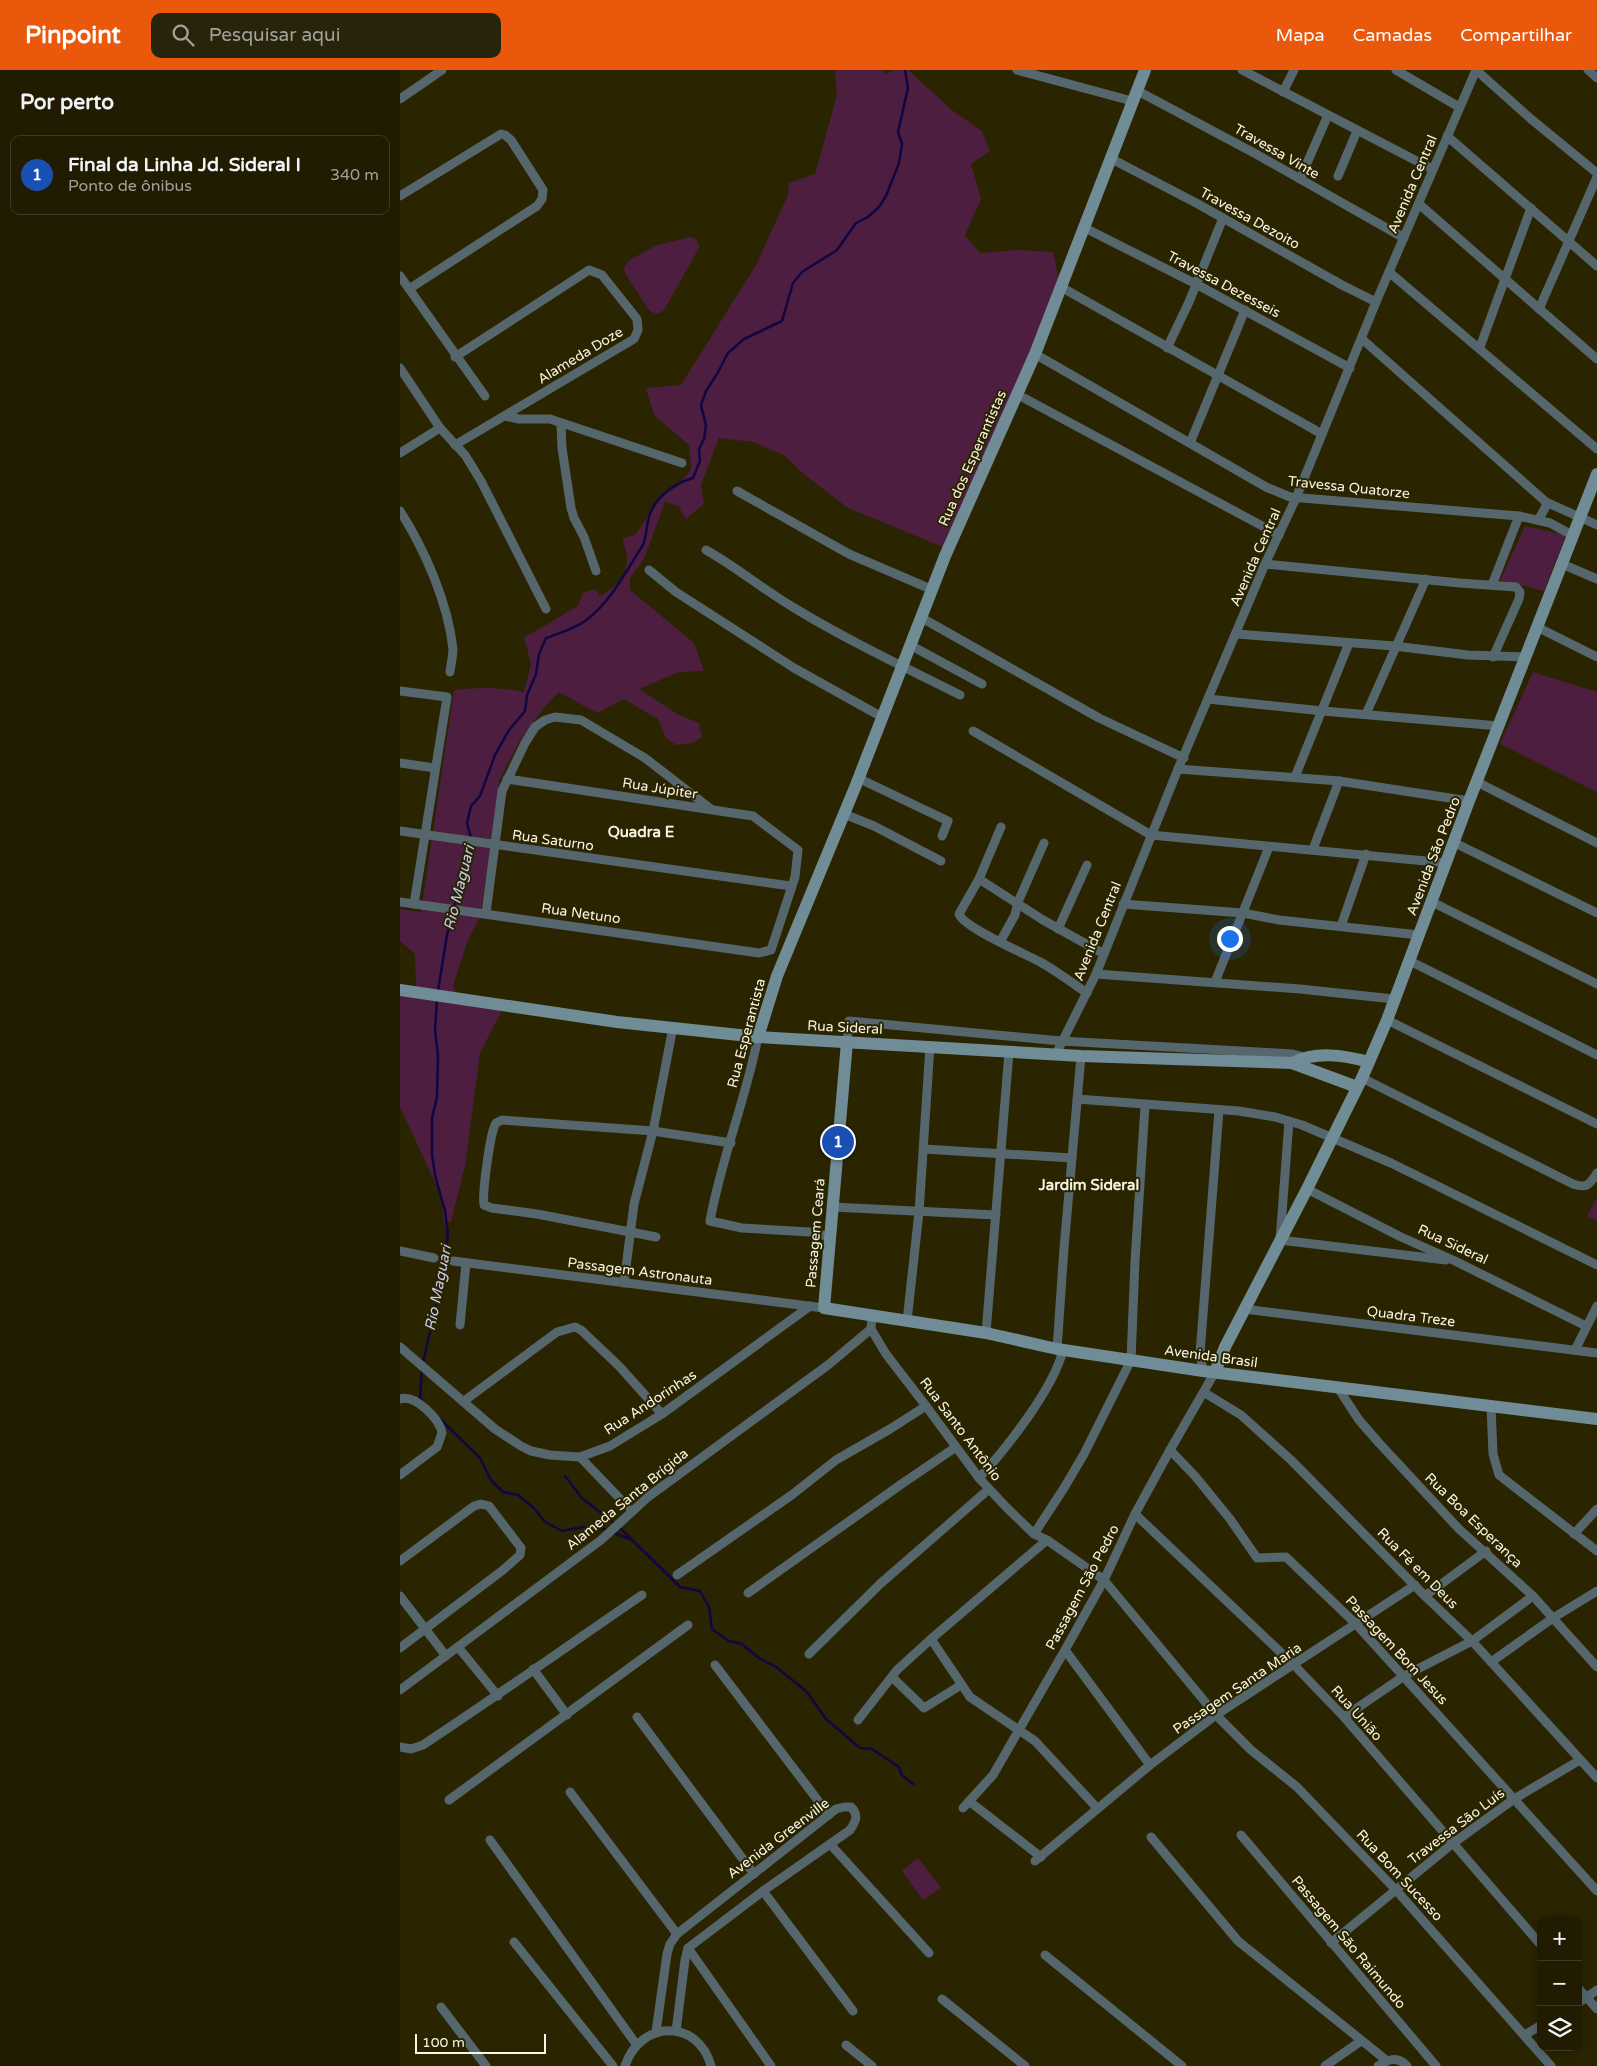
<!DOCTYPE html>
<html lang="pt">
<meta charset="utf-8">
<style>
:root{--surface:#201b01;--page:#28240b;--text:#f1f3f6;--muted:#a2a199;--line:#3d3923;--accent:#ea580c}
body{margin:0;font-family:"Varela Round",sans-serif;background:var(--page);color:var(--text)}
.controls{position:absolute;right:15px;bottom:15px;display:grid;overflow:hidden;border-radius:10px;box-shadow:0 2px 12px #0003}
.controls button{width:45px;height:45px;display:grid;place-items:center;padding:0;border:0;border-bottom:1px solid var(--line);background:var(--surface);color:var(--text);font:25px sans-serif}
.scale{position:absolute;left:15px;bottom:12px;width:131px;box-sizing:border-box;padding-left:5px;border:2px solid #f8f5e2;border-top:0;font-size:14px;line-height:18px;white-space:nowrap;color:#f8f5e2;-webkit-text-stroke:4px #2a2401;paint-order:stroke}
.you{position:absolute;left:829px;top:868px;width:18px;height:18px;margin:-12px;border:4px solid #fff;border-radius:50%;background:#1a73e8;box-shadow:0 0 0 8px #1a73e833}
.badge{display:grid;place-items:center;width:32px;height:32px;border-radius:50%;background:var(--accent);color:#fff;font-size:16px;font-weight:700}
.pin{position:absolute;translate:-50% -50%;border:2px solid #fff;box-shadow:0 1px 5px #0006}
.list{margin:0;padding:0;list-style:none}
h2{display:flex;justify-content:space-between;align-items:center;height:65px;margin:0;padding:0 20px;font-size:21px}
h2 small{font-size:16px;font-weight:400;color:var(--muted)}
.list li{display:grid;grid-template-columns:32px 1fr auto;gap:15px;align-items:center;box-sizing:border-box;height:80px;margin:0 10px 10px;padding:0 10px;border:1px solid var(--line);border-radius:10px}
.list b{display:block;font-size:19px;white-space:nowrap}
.list p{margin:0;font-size:16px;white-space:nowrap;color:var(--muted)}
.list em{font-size:16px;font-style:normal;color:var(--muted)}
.icon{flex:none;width:28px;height:28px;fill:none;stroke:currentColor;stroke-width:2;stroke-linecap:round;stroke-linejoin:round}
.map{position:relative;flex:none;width:1197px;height:1996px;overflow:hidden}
header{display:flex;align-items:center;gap:30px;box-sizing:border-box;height:70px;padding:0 25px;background:var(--accent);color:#fff}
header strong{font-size:24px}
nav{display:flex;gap:28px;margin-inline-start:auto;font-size:18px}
.search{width:350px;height:45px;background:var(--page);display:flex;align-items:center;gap:12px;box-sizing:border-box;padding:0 18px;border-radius:10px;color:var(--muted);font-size:19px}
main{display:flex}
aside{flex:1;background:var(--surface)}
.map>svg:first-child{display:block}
</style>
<header>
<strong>Pinpoint</strong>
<div class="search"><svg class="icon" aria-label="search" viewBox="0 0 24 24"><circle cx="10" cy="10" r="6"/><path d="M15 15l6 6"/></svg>Pesquisar aqui</div>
<nav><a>Mapa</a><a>Camadas</a><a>Compartilhar</a></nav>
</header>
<main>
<aside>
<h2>Por perto<small></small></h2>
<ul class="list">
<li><span class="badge" style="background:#1a4fb4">1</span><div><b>Final da Linha Jd. Sideral I</b><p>Ponto de ônibus</p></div><em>340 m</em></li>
</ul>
</aside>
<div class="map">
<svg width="1197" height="1996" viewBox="0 0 1197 1996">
<rect width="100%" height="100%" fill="#2a2401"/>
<g fill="#4d1e40">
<path d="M435 0H484V4L494 0H508L553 41 582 61 590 81 571 94 581 129 565 165 580 183 619 180 653 182 659 210 548 479 448 438 406 406 384 385 353 372 319 368 301 415 304 434 286 449 278 436 265 432 244 489 230 508V520L294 573 304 601 279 602 239 619 279 645 299 653 302 667 293 673 276 675 266 668 258 649 224 629 197 643 159 622 146 635 119 672 99 711 94 774 91 777 80 847 67 872 53 916 57 925 106 932 80 983 65 1096 51 1152 44 1153 41 1125 0 1037V919H16L15 884 0 871V839L21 842 54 620C78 617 100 617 124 622L131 594 124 567C143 558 160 546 178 536L183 523 195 519 200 526C215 517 228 507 227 487 227 481 223 476 223 468L235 465 262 426 282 411 291 399 289 375 254 345 246 318 281 315 356 195 388 125 389 113 415 104 437 25Z"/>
<path d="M289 167 295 168 300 176 264 240C258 245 253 244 248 239L225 203 224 198 228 191 255 176Z"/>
<polygon points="1125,456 1166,465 1144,521 1100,510"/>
<polygon points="1133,602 1197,622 1197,722 1100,674"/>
<polygon points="1197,1128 1197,1151 1187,1146"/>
<polygon points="518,1788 541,1818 523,1830 502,1801"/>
</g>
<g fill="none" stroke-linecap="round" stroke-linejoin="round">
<g stroke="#110643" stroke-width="2.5">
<path d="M71 768 67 753 71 736 80 726 95 685 109 660 125 641 127 625 136 604 139 584 146 568C160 563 174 559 185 551 211 532 226 501 243 475 247 464 246 457 249 447 254 428 275 413 293 408L300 391 299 379 304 369 306 356 301 335 306 321 317 304 328 283 344 269 382 251 393 213 402 202 437 180 456 153 468 147 479 137 486 126 499 93 502 74 498 62 508 18 505 0"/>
<polyline points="38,921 47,865 55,835 55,825 62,806 70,773"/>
<polyline points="23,1293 41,1213 48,1164 45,1141 35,1105 32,1084 32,1048 37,1027 38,986 35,960 37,929"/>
<polyline points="22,1299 20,1328 23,1332"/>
<polyline points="39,1348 80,1388 91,1410 103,1422 118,1425 134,1438 145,1452 162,1461 183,1457 204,1459 232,1470"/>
<polyline points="165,1406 182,1428 215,1454"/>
<polyline points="219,1457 280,1517 300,1521 309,1537 312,1559 329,1571 342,1574 359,1588 376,1597 407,1622 426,1649 460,1678 472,1679 499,1697 501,1704 513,1714"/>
</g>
<g stroke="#55676d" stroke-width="9">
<polyline points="617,0 732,31"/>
<polyline points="842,0 1032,99"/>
<polyline points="996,0 1059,37"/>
<polyline points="1076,0 1131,49 1197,103"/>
<polyline points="1188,0 1197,8"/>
<polyline points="736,20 856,84 1004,168"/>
<polyline points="883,22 894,0"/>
<polyline points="0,29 42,0"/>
<polyline points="1047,66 1197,196"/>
<polyline points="710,88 798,134 942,215 976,232"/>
<polyline points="938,106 957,61"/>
<polyline points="900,109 928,45"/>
<polyline points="0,126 101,64 105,65 111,70 143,120 142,129 137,136 9,219"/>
<polyline points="1019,134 1197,289"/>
<polyline points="683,157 796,214 950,298"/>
<polyline points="989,202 1197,379"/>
<polyline points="0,206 85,326"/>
<polyline points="661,217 922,364"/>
<polyline points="1139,239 1197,107"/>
<polyline points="962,269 1146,432 1197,455"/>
<polyline points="1080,277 1131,138"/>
<polyline points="767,278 789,232 823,148"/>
<polyline points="635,284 866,417 890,427 1119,446 1150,453 1172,465"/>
<polyline points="0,298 40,358 65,385 81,411 146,539"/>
<polyline points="624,328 879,465"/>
<polyline points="105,346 119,349 150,349 282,393"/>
<polyline points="161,354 162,378 171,438 174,448 184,467 196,501"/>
<polyline points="790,373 845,240"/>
<polyline points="55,375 234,269 238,260 237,249 202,205 189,200 55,287"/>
<polyline points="0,383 40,358"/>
<polyline points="337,421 449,484 533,520"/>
<path d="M0 441C25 480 48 533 53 579 53 586 51 594 50 602"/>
<polyline points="1139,449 1146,436 1146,432"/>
<path d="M306 480C338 498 365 521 396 539 449 571 504 597 560 625"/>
<polyline points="865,494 1060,513 1116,517 1120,522 1119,529 1093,587"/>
<polyline points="1162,494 1197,509"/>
<polyline points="249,500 276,522 394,598 482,647"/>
<polyline points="1092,515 1119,446"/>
<polyline points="522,548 699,648 784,688"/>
<polyline points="1137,557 1197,587"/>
<polyline points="837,564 994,576 1068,585 1126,587"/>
<polyline points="510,575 582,614"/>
<polyline points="0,621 47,627 14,834"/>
<polyline points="808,629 923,641 1099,656"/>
<polyline points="966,644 1026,509"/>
<polyline points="573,661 751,765 1047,793"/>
<polyline points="0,693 35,698"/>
<polyline points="778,699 939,711 1069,731"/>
<polyline points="895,707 949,573"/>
<polyline points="458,708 548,751 542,766"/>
<polyline points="1077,712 1197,773"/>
<polyline points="444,744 474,756 541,791"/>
<path d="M601 757 579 809 559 844C564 858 626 884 642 893 658 902 672 913 687 923"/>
<polyline points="0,761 391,816"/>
<polyline points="1055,773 1197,843"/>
<polyline points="913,779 939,711"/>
<polyline points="579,809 643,850 704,884"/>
<polyline points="0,832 359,883 371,880 395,807 398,780 353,746 107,709"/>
<polyline points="1032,832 1197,914"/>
<polyline points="723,834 843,843 879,850 1019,865"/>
<polyline points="86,843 102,721 125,673 135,657 145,650 155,647 181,650 245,688 311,739"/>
<polyline points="941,856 966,784"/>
<polyline points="658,859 687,795"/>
<polyline points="600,872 615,845 618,832 644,773"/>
<polyline points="1010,891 1197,985"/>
<polyline points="696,904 900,919 994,929"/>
<polyline points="815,912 869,777"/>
<polyline points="987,950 1197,1054"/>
<path d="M358 967C346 1029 321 1089 310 1151L342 1158 410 1162 430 1167"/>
<polyline points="447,972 449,951 661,971 893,984 904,987"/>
<polyline points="656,984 696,904 778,699 865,494 896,428 976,232 1076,0"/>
<path d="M962 1008 1173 1114C1187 1119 1190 1114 1197 1103"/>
<polyline points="677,1029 839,1041 875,1047 902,1055 991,1093 1197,1195"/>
<polyline points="889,1051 880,1170 1046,1190"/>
<polyline points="524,1079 672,1088"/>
<polyline points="907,1119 1001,1167 1055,1191 1186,1256"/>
<polyline points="432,1137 596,1145"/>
<path d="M256 1167 137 1144 92 1138 84 1135C82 1124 90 1062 96 1053L102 1050 253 1061 331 1073"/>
<polyline points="0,1181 34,1188"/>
<polyline points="53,1191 424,1238"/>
<polyline points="224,1213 234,1134 253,1061 273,957"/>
<polyline points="844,1239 1197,1283"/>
<polyline points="472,1246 471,1259 486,1284 526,1336 579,1408 606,1437 634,1464 647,1470 704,1510 816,1645 851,1680 897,1717 996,1820 1151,1996"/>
<polyline points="507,1251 519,1142 530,976"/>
<polyline points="60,1255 66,1193"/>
<polyline points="586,1263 609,982"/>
<polyline points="0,1277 95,1359 121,1376 131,1381 150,1385 180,1387 210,1376 262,1344 410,1236"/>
<polyline points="657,1279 664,1178 681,986"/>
<polyline points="1175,1280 1197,1236"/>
<polyline points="803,1301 800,1283 819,1040"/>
<polyline points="938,1318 959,1350 979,1373 1059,1459 1133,1526 1197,1597"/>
<polyline points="805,1323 841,1345 891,1390 1025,1526 1072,1571 1197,1708"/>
<path d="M0 1329C15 1324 40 1349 42 1363L37 1377 0 1405"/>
<polyline points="64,1331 157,1262 175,1257 181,1260 219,1296 262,1344"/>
<polyline points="1091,1336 1093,1384 1099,1405 1197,1481"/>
<polyline points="770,1380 795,1406 830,1449 857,1488 886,1487 956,1554 1197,1821"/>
<polyline points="180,1387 227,1436"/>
<path d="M579 1408C606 1379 654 1318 663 1280"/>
<polyline points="735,1444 894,1595 944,1647 1141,1875"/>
<polyline points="634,1464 664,1418 684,1384 731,1290 735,1191 745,1036"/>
<polyline points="1174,1464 1197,1439"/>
<polyline points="0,1491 74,1436 81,1434 89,1436 121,1478 120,1485 103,1500 0,1578"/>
<polyline points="277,1505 393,1424 436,1390 490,1359 526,1336"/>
<polyline points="348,1523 503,1413 556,1377"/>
<polyline points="0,1526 46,1586"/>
<polyline points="1025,1526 1086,1481"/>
<polyline points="531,1569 570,1627 635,1671 697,1738"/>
<polyline points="58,1577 98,1626"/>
<polyline points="665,1580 750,1695"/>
<polyline points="409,1584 480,1514 589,1419"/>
<polyline points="1091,1592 1153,1548 1197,1521"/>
<polyline points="315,1595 429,1745"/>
<polyline points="133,1599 167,1645"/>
<polyline points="492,1607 524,1638 561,1615"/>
<polyline points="0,1620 201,1470 248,1427 428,1295 471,1259"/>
<polyline points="237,1647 354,1804"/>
<polyline points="944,1647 1004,1606 1072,1571 1133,1526"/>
<polyline points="458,1650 497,1600 531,1569 647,1470"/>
<path d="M0 1677 11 1679 23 1675C97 1626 169 1575 242 1525"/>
<polyline points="170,1722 277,1864"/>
<polyline points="49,1730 288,1555"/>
<polyline points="569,1731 641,1787"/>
<polyline points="563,1738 593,1705 665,1580 704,1510 735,1444 770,1380 815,1302"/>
<polyline points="841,1765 1036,1996"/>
<polyline points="751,1767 838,1871 986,1990"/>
<polyline points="90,1770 236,1974"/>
<polyline points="430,1774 529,1883"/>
<polyline points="635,1791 750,1695 816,1645 1015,1515"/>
<polyline points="363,1821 453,1941"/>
<polyline points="114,1872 213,1996"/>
<polyline points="931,1873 1052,1774 1114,1729 1180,1690"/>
<polyline points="288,1878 371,1996"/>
<polyline points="645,1885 782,1996"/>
<polyline points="1178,1918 1197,1939"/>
<polyline points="542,1929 625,1996"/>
<polyline points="1178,1933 1197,1920"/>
<polyline points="41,1937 86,1996"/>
<path d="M256 1962 267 1884 270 1874 277 1864 436 1739 444 1737H451C459 1745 456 1751 450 1760L363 1821 288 1878 285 1890 276 1961"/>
<polyline points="1125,1965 1141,1955"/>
<polyline points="446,1975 472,1996"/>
<path d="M225 1996C240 1950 298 1948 311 1996"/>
<polyline points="925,1996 961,1971"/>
<path d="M978 1996C988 1989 998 1986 1007 1996"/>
</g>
<g stroke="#708c96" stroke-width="12">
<polyline points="0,920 217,952 358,967 681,986 892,993 957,1017"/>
<polyline points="358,967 377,906 456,715 545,486 635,284 745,0"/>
<polyline points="447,972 424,1238 586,1263 657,1279 803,1301 1197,1349"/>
<path d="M892 993C916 981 943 985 969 992"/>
<polyline points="815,1302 825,1277 907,1119 962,1008 987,950 1069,731 1197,404"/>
</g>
</g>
<g text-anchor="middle" stroke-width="4" stroke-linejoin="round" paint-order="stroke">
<g font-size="14" fill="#f8f5e2" stroke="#2a2401">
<text transform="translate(877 81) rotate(30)" y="5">Travessa Vinte</text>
<text transform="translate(1012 114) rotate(-67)" y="5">Avenida Central</text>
<text transform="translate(850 148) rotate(29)" y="5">Travessa Dezoito</text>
<text transform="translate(824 214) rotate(28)" y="5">Travessa Dezesseis</text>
<text transform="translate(180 285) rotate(-31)" y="5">Alameda Doze</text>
<text transform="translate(572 388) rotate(-66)" y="5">Rua dos Esperantistas</text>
<text transform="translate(949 417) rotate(6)" y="5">Travessa Quatorze</text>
<text transform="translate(855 487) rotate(-66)" y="5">Avenida Central</text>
<text transform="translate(260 718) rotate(9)" y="5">Rua Júpiter</text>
<text transform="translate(153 770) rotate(8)" y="5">Rua Saturno</text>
<text transform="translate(1033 786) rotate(-69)" y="5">Avenida São Pedro</text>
<text transform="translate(181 843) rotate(8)" y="5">Rua Netuno</text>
<text transform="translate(697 861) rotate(-68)" y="5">Avenida Central</text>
<text transform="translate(445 957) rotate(3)" y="5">Rua Sideral</text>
<text transform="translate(346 963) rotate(-75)" y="5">Rua Esperantista</text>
<text transform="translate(415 1163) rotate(-85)" y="5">Passagem Ceará</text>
<text transform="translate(1053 1174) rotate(25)" y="5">Rua Sideral</text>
<text transform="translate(240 1201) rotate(7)" y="5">Passagem Astronauta</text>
<text transform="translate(1011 1246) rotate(7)" y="5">Quadra Treze</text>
<text transform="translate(811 1286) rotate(8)" y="5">Avenida Brasil</text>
<text transform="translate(250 1332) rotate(-33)" y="5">Rua Andorinhas</text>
<text transform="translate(561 1359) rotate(53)" y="5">Rua Santo Antônio</text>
<text transform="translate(227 1429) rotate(-39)" y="5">Alameda Santa Brígida</text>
<text transform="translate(1074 1450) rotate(44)" y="5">Rua Boa Esperança</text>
<text transform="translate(1018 1498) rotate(45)" y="5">Rua Fé em Deus</text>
<text transform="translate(682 1517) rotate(-62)" y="5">Passagem São Pedro</text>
<text transform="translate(997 1580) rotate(47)" y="5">Passagem Bom Jesus</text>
<text transform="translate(837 1618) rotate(-34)" y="5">Passagem Santa Maria</text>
<text transform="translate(957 1643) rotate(48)" y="5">Rua União</text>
<text transform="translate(1056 1756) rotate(-37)" y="5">Travessa São Luís</text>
<text transform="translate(378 1768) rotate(-37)" y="5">Avenida Greenville</text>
<text transform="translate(1000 1805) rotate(47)" y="5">Rua Bom Sucesso</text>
<text transform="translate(949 1872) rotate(50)" y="5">Passagem São Raimundo</text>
</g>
<g font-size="15" font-weight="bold" fill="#f8f5e2" stroke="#2a2401">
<text x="241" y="767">Quadra E</text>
<text x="689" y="1120">Jardim Sideral</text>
</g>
<g font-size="15" font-style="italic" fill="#c6cbf1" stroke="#2a2401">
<text transform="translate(59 818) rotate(-76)" y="5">Rio Maguari</text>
<text transform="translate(38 1218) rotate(-79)" y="5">Rio Maguari</text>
</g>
</g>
</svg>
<div class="controls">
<button>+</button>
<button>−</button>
<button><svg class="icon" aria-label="layers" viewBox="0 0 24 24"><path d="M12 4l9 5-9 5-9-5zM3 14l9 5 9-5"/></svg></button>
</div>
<div class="scale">100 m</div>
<div class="you"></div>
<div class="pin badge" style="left:438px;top:1072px;background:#1a4fb4">1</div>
</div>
</main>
